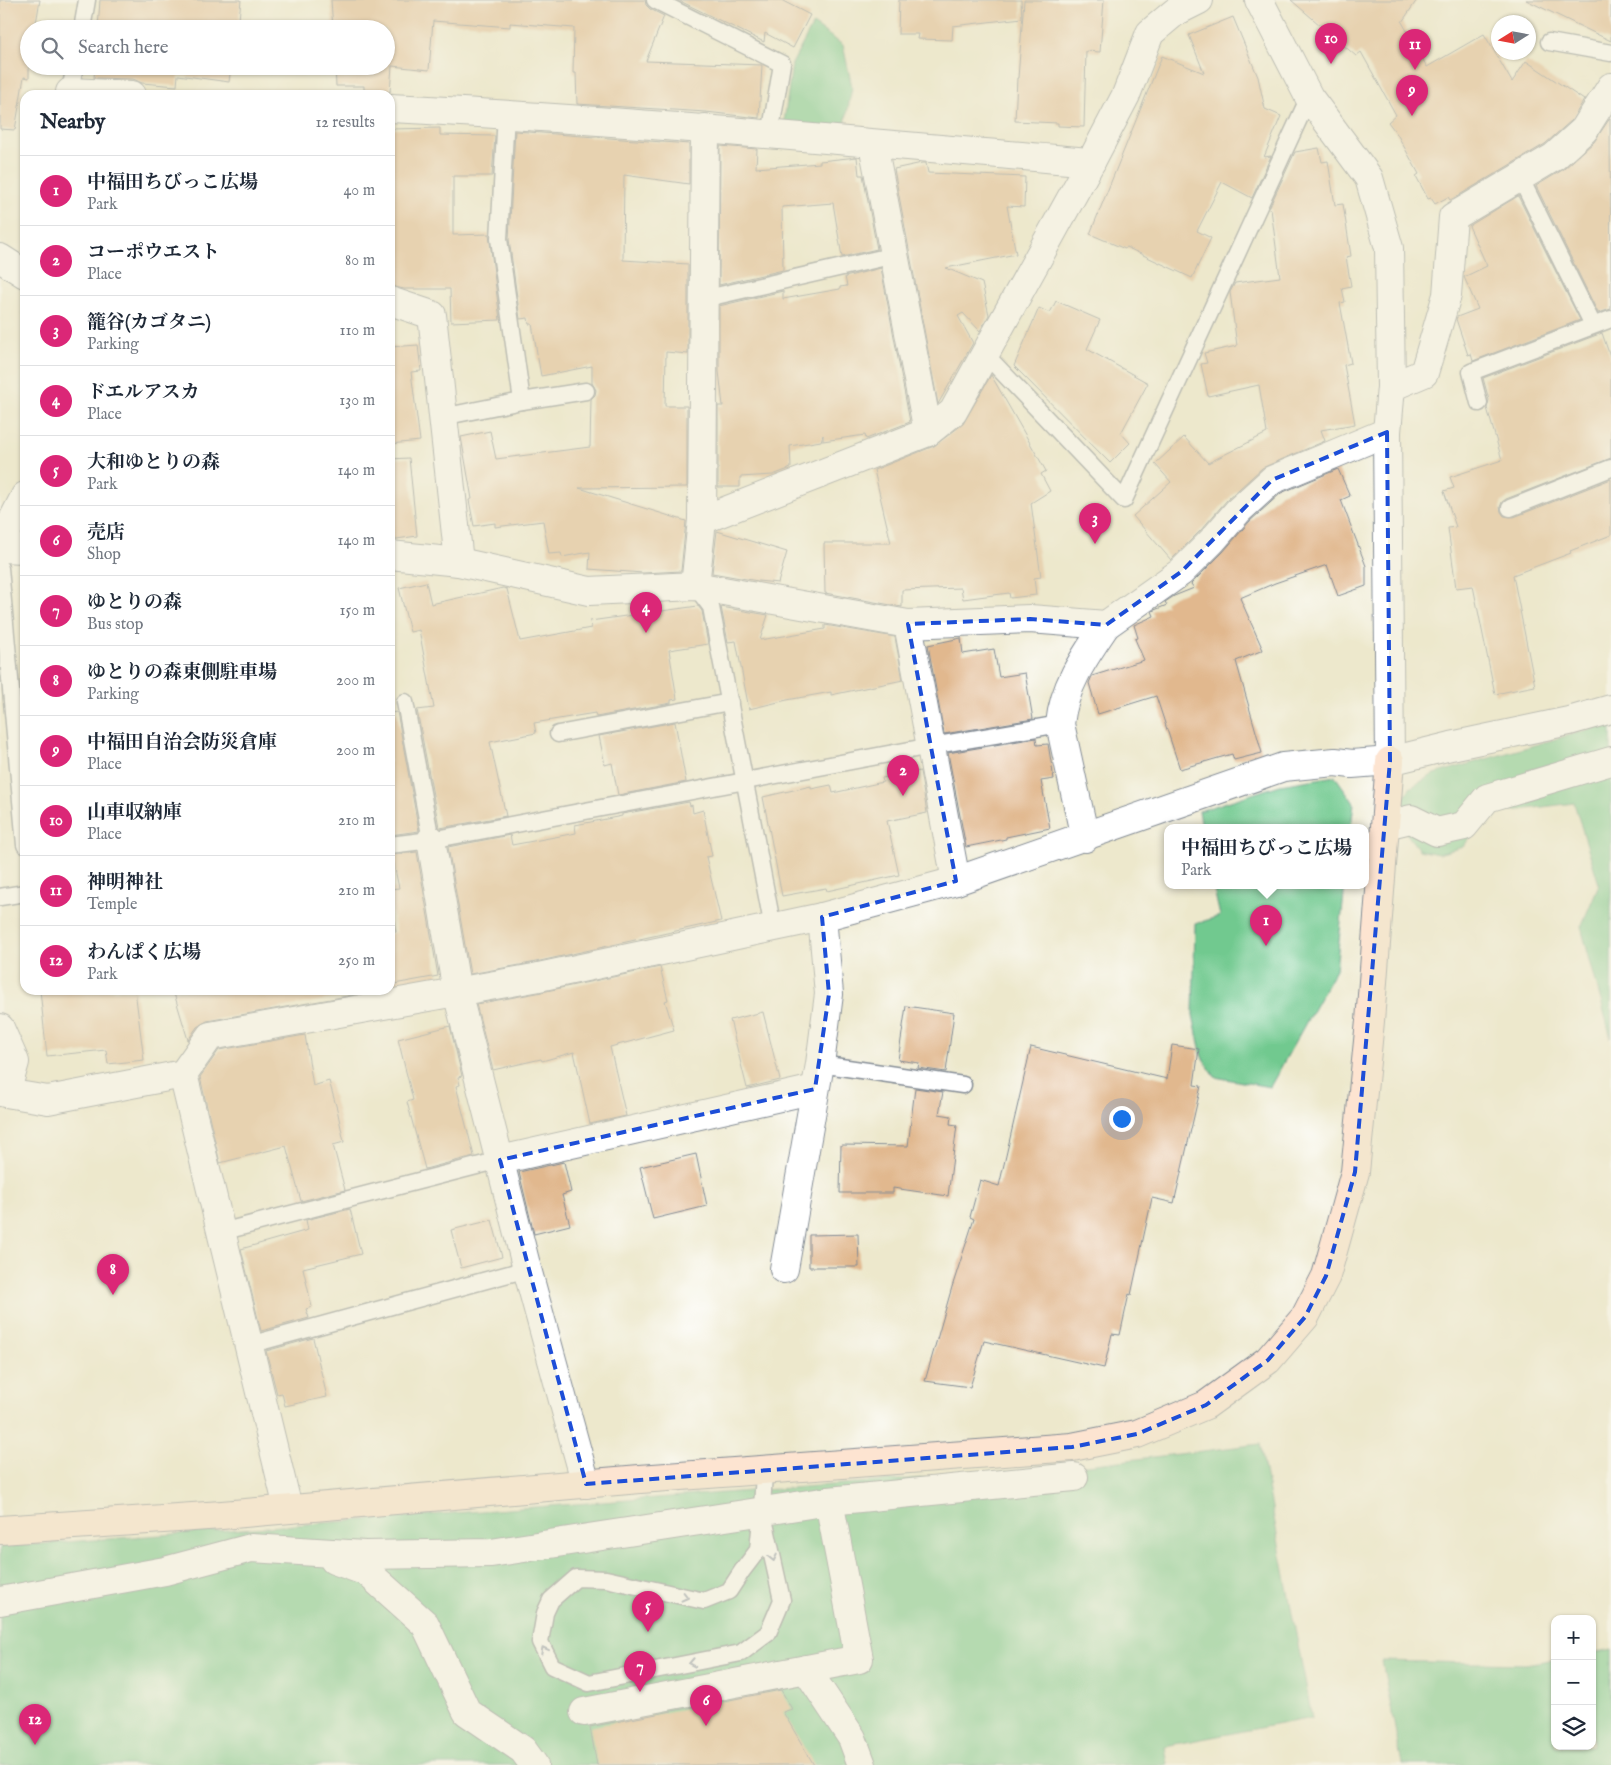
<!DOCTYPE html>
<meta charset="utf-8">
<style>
:root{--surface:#fff;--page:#f6f6f7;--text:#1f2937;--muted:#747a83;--line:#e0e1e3;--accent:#db2777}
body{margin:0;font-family:"IM FELL English","Noto Serif JP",serif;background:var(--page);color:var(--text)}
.controls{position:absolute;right:15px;bottom:15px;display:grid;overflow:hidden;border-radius:10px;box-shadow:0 1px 4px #0004}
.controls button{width:45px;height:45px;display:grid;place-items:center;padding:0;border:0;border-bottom:1px solid var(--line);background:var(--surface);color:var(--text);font:25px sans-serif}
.compass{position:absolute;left:1491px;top:15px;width:45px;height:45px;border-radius:50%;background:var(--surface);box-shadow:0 1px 4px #0004;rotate:259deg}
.you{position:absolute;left:1121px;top:1118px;width:18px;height:18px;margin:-12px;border:4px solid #fff;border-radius:50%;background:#1a73e8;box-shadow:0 0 0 8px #1a73e833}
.badge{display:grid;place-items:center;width:32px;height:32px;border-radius:50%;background:var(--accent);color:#fff;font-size:16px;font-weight:700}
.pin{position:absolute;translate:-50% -41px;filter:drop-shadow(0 1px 2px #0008)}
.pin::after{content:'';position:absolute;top:26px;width:18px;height:15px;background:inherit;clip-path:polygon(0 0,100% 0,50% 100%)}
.popup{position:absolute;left:1164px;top:824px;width:205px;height:65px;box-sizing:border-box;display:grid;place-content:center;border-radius:10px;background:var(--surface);filter:drop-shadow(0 1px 4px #0005);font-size:16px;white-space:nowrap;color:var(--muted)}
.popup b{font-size:19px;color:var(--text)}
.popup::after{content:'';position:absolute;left:50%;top:100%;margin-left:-10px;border:10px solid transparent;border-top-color:var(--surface)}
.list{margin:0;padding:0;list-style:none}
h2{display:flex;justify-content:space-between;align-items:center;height:65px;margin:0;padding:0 20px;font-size:21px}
h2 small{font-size:16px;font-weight:400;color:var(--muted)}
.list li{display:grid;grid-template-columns:32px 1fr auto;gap:15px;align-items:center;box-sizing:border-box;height:70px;padding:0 20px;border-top:1px solid var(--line)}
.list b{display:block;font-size:19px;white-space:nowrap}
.list p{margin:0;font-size:16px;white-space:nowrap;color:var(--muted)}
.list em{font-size:16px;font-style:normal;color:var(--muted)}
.icon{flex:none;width:28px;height:28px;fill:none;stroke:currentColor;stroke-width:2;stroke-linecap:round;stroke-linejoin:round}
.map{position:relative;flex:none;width:1611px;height:1765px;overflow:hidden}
.search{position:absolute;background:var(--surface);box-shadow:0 1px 4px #0004;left:20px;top:20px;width:375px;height:55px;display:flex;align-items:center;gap:12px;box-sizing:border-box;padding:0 18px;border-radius:28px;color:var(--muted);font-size:19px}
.panel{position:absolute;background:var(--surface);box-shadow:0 1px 4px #0004;left:20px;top:90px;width:375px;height:905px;border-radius:15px}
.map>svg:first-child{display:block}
</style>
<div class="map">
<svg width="1611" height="1765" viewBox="0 0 1611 1765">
<rect width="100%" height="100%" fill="#fff"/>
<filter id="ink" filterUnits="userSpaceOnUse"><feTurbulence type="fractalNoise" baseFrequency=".02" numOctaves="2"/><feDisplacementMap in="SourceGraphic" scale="10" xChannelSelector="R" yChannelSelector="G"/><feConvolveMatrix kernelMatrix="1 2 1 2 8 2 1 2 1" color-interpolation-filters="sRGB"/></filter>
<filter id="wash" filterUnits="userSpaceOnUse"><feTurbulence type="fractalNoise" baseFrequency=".0096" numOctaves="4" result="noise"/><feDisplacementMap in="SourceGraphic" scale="20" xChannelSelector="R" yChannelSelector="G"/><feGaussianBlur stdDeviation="1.12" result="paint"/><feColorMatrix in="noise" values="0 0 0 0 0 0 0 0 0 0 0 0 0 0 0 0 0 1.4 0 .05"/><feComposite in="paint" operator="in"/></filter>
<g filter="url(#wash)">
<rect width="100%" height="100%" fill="#ede8cc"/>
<g fill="#71c98f" stroke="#467c76">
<polygon points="813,24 843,45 852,87 844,130 784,122 792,64"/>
<polygon points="1611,723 1611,1038 1581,927 1599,884 1574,803 1488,814 1463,847 1438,854 1419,850 1403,829 1399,805 1410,788 1434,774"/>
<polygon points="1335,776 1354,803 1351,827 1202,827 1199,811 1280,785"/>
<polygon points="1213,885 1345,885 1336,969 1270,1087 1215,1077 1202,1057 1193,1015 1195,924 1220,916"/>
<polygon points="1260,1444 1312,1718 1165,1746 1168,1765 0,1765 0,1547 1071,1467"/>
<polygon points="1611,1649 1611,1765 1402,1765 1382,1661 1527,1664 1555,1659 1555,1746 1592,1746 1592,1653"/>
</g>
<g id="blocks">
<g fill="#e1b88e">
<polygon points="0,0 40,0 35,29 29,29 29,78 24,77 15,130 0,129"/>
<polygon points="100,0 241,0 238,29 98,29"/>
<polygon points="331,0 645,0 646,5 650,9 664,16 646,61 762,65 759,118 706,112 577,104 576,73 573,73 574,28 510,23 510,27 433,21 429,70 392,66 390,92 364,90 364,86 336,86 335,66 386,66 386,29 333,29"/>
<polygon points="678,0 781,0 810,15 793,48 765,33 764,42"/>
<polygon points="899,0 1021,0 1022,18 953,26 952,40 917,39 918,34 898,34"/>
<polygon points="1024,0 1104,0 1100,52 1086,51 1084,127 1058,126 1058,123 1015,121 1017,78 1018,78"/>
<polygon points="1291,0 1417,0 1402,22 1427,67 1484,34 1512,82 1526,61 1584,100 1572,120 1545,144 1456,197 1450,200 1448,197 1435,204 1431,198 1428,199 1416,176 1419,174 1397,134 1388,122 1396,115 1361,52 1356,56"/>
<polygon points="1526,0 1611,0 1611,41"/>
<polygon points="1233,17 1258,77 1265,109 1281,116 1264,157 1271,156 1252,198 1222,182 1197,231 1211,238 1192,278 1126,247 1125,249 1090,234 1162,56 1204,73 1189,35"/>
<polygon points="95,66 231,66 229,82 178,75 177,86 142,83 133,79 94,78"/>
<polygon points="1610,118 1611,309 1598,313 1536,186 1564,169 1594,142"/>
<polygon points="440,128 440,135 495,136 492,176 453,176 453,235 489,234 500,320 451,322 450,289 404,289 390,286 390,129"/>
<polygon points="515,131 689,144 689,184 624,175 623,260 688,264 688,354 666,352 665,406 687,406 687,487 579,488 686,521 681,571 643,573 589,569 590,552 562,557 561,553 549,554 543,521 495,527 495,523 474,526 469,500 472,499 461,437 490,431 496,459 590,447 591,399 595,395 596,390 592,383 592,366 541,376 532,324 529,324 528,318 520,319 509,239"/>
<polygon points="720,146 757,149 756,168 820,163 820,161 857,157 859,175 863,175 877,249 842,257 833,203 782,207 783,270 719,285"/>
<polygon points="1319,148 1322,162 1328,161 1335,205 1343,204 1351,256 1346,257 1351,286 1342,288 1345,302 1340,303 1351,363 1344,365 1355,424 1321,430 1325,441 1262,468 1227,500 1201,530 1171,560 1133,516 1171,482 1155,464 1184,437 1208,463 1267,433 1259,385 1208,396 1201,364 1207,363 1204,353 1237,346 1230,292 1235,283 1280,277 1271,209 1269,208 1295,152"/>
<polygon points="922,163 926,163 928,173 1025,177 1024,207 1007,206 1016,254 946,268 982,283 989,315 980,331 963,313 958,316 973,343 938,404 894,169"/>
<polygon points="1518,196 1580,320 1473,361 1471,354 1468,355 1456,319 1457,317 1478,309 1464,277 1487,266 1469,226"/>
<polygon points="881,268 910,422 866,439 865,435 823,441 823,435 821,441 790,446 791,468 773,475 740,477 740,487 718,487 718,406 723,406 719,371 719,306 783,291 783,299 840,289 840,287 847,286 845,277"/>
<polygon points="1056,301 1100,320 1087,349 1148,383 1121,433 1130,443 1110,463 1014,366 1039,308 1050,313"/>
<polygon points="1602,333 1611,359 1611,458 1506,499 1502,502 1500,507 1501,512 1504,516 1514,517 1611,479 1611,535 1570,551 1571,553 1513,575 1535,686 1495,694 1473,586 1456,588 1448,528 1456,527 1444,491 1454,488 1450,477 1502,460 1487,408 1489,400 1483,378"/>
<polygon points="418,345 421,371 411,372 420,441 390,444 390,347"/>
<polygon points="991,375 1046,471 1041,474 1050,491 1031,503 1041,577 1034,578 1036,595 1010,598 1009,593 963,599 961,588 902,590 902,607 825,593 824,543 891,543 874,470 934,446 963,424"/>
<polygon points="409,458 417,536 390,540 390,459"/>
<polygon points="1338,469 1350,496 1341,500 1366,566 1366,586 1338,596 1327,565 1275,583 1240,598 1263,650 1236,661 1262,753 1234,760 1232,754 1180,769 1156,696 1098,714 1089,683 1092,676 1144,660 1135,639 1138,638 1134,625 1154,616 1152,611 1167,605 1165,602 1174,596 1194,588 1191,584 1223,552 1249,522 1281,493"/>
<polygon points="717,531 787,552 778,583 758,581 712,573"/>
<polygon points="426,582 431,604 503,588 507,589 520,641 591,628 590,621 698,606 702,611 708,644 669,650 677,699 671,700 671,703 596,717 595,713 534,723 536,733 490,742 506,816 440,828 439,827 417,710 434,708 419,630 410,632 399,588"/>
<polygon points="721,607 768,615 760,640 825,629 825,625 895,637 903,680 831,695 831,692 787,700 749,709 736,641 728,642"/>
<polygon points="961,638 963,654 994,649 999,677 1025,673 1033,719 944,734 928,645"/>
<polygon points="397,712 419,831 390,835 390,713"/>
<polygon points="675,722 686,782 618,795 612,763 605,765 599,736"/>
<polygon points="1036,738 1037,745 1048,744 1054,779 1041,781 1050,828 1006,837 1006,839 966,847 948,753"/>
<polygon points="920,771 927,813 887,821 899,875 827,891 826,888 782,896 763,797 811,786 811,789 831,785 833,793 883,782 882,778"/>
<polygon points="689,802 690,806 692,805 693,813 703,810 712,856 706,857 721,921 531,963 470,974 448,847 510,835 512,845 576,833 575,825 622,816 622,814"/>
<polygon points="417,852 438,976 394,984 390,962 390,934 396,932 390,899 390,889 399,888 392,855"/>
<polygon points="660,967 668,1000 665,1001 674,1030 610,1047 626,1116 590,1124 574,1052 542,1061 541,1059 493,1070 476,1004 537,993"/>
<polygon points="40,990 135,990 144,1060 108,1064 106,1050 47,1056"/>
<polygon points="173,990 352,990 353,995 207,1021 197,1027 188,1040"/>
<polygon points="906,1006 954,1013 946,1072 918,1068 919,1063 898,1060"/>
<polygon points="763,1012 780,1080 747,1088 730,1020"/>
<polygon points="450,1026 462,1076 458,1077 460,1085 456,1086 474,1156 425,1169 407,1102 413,1100 398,1039"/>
<polygon points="305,1035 313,1086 329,1081 337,1109 344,1142 333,1145 345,1190 301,1201 286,1146 220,1163 200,1077 219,1050"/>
<polygon points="1172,1045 1199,1049 1194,1085 1201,1086 1174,1203 1152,1198 1131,1295 1129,1294 1120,1335 1112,1334 1104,1368 984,1341 970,1387 925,1381 952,1287 974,1219 970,1217 980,1180 999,1186 1031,1047 1167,1079"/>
<polygon points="915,1088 943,1092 939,1114 951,1116 950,1124 957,1125 948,1196 893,1188 893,1193 840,1193 841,1145 908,1146"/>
<polygon points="696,1154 707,1206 653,1219 640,1167"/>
<polygon points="564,1162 571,1192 562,1195 570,1225 534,1234 519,1172"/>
<polygon points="350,1209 361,1254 303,1268 312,1307 306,1309 309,1318 261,1331 241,1249 308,1230 306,1220"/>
<polygon points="492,1220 502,1257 461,1268 451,1230"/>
<polygon points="858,1234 859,1267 809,1267 809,1235"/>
<polygon points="313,1338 327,1397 285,1406 282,1393 277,1394 266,1351"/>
<polygon points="781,1690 792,1709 783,1712 814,1765 597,1765 590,1727"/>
</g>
</g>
</g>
<g filter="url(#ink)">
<use href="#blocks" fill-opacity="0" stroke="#848c95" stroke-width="1"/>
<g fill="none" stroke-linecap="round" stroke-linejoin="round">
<g stroke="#848c95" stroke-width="19">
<g id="lane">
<polyline points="655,0 782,64 770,135"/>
<polyline points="82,29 87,0"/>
<polyline points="1549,42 1611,53"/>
<polyline points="69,95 75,66"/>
<polyline points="1520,177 1593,325"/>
<polyline points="703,299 895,255"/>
<polyline points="985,354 1124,500 1309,97"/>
<polyline points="522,401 586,391"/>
<polyline points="1479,403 1471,372 1611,319"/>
<polyline points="442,417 522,401 499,239 506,114"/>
<polyline points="1510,508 1611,468"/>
<polyline points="0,568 25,845"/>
<polyline points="695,586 711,607 773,928"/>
<polyline points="405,702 431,840"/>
<polyline points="558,734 730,702"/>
<polyline points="390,845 431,840 931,746 1060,724"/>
<polyline points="0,897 25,893"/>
<polyline points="820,1064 963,1085"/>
<polyline points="221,1232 500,1160"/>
<polyline points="249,1345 527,1269"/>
<polyline points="762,1510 782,1600 768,1633 741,1653 589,1683 552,1666 540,1642 545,1613 551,1600 576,1578 606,1579 704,1601 729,1591 742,1571 758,1550 762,1510 764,1471"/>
</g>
</g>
<g stroke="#848c95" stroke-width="30">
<g id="street">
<polyline points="1259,0 1309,97 1369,178 1389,248 1391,387 1387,432 1390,761"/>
<polyline points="70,92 132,95"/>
<path d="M390 108C624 120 857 142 1091 162"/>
<polyline points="873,144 928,432"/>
<polyline points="0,258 25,274"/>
<polyline points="390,301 432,315 459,562"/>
<polyline points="1391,387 1424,373 1447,295 1453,217 1554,157 1584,130 1611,87"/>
<polyline points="702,520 928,432 953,412 1091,162 1126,95 1150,33 1175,12 1199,0"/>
<polyline points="0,545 25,496"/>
<polyline points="0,548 25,549"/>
<polyline points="390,555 459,562 589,591 695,586 908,624 1030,619 1106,625 1181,572 1212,541 1238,511 1272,480 1387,432"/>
<polyline points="695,586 702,520 705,128"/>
<polyline points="908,624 956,881"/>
<polyline points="1386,825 1411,819 1437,832 1464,826 1487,798 1611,761"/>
<path d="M1085 838 1060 724C1064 685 1085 656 1106 625"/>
<polyline points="431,840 457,992 527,1269 586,1484"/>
<polyline points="0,1028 15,1062 6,1093"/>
<polyline points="183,1074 288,1508"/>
<polyline points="0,1092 48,1100 183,1074 210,1036 534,978 822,917 956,881 1283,767 1335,762 1352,764 1390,761 1451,746 1569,721 1611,709"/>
<polyline points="500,1160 815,1089"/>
<polyline points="784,1269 820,1064 829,994 822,917"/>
<polyline points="829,1501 1074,1477"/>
<polyline points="334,1560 367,1572 425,1624 467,1712 523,1750 534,1765"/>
<polyline points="0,1601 165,1571 251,1548 365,1555 491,1553 829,1501 859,1659 584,1712"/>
<polyline points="806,1669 852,1738 862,1765"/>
</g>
</g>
<g stroke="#848c95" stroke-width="30">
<polyline id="secondary" points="0,1530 222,1515 640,1479 1072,1447 1137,1434 1206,1405 1268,1360 1305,1317 1326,1276 1355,1172 1370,1021 1390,761"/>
</g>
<use href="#lane" stroke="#fff" stroke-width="16"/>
<use href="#street" stroke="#fff" stroke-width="28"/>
<use href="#secondary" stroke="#fde4d1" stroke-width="28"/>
</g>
<defs><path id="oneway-chevron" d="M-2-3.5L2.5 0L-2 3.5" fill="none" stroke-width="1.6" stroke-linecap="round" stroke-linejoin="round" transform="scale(1.25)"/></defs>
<g stroke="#8d97ae">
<use href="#oneway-chevron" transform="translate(773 1558) rotate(78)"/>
<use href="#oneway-chevron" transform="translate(685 1597) rotate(14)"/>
<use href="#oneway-chevron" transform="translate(544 1650) rotate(-118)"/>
<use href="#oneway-chevron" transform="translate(692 1663) rotate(169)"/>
</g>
</g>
<path d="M0 0H1611V1765H0ZM1387 432 1390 761 1355 1172 1326 1276 1305 1317 1268 1360 1206 1405 1137 1434 1072 1447 586 1484 500 1160 815 1089 829 994 822 917 956 881 908 624 1030 619 1106 625 1181 572 1272 480Z" fill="#ede8cc" fill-opacity=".55" fill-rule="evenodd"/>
<path fill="none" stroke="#1d4ed8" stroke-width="4" stroke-dasharray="10 6" stroke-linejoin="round" d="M1387 432 1390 761 1355 1172 1326 1276 1305 1317 1268 1360 1206 1405 1137 1434 1072 1447 586 1484 500 1160 815 1089 829 994 822 917 956 881 908 624 1030 619 1106 625 1181 572 1272 480Z"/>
</svg>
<div class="controls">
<button>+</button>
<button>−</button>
<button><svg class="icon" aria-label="layers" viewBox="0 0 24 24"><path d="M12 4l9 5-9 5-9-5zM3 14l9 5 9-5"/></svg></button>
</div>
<svg class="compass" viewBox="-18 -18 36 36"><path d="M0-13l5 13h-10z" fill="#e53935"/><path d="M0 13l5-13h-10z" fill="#747a83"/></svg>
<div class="you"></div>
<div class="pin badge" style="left:1266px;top:946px">1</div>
<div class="popup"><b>中福田ちびっこ広場</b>Park</div>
<div class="pin badge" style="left:903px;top:796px">2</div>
<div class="pin badge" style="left:1095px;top:544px">3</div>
<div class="pin badge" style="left:646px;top:633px">4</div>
<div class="pin badge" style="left:648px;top:1632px">5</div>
<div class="pin badge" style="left:706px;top:1726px">6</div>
<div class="pin badge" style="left:640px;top:1692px">7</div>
<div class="pin badge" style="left:113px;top:1295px">8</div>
<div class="pin badge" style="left:1412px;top:116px">9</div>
<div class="pin badge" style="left:1331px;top:64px">10</div>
<div class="pin badge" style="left:1415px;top:70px">11</div>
<div class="pin badge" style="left:35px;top:1745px">12</div>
<div class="search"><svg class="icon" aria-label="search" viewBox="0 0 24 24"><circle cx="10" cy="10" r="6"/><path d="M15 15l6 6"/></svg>Search here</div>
<section class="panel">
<h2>Nearby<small>12 results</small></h2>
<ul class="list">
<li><span class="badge">1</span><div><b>中福田ちびっこ広場</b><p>Park</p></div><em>40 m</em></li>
<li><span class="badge">2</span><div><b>コーポウエスト</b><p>Place</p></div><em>80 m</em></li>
<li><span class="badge">3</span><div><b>籠谷(カゴタニ)</b><p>Parking</p></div><em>110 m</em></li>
<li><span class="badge">4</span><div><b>ドエルアスカ</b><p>Place</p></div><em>130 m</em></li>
<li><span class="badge">5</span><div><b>大和ゆとりの森</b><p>Park</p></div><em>140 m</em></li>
<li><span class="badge">6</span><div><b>売店</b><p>Shop</p></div><em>140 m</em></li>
<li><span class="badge">7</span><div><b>ゆとりの森</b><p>Bus stop</p></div><em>150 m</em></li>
<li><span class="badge">8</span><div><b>ゆとりの森東側駐車場</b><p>Parking</p></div><em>200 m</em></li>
<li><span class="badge">9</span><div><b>中福田自治会防災倉庫</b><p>Place</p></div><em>200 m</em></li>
<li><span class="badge">10</span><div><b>山車収納庫</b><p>Place</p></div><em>210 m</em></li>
<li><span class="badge">11</span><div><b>神明神社</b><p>Temple</p></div><em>210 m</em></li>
<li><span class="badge">12</span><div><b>わんぱく広場</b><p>Park</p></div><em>250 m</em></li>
</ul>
</section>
</div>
